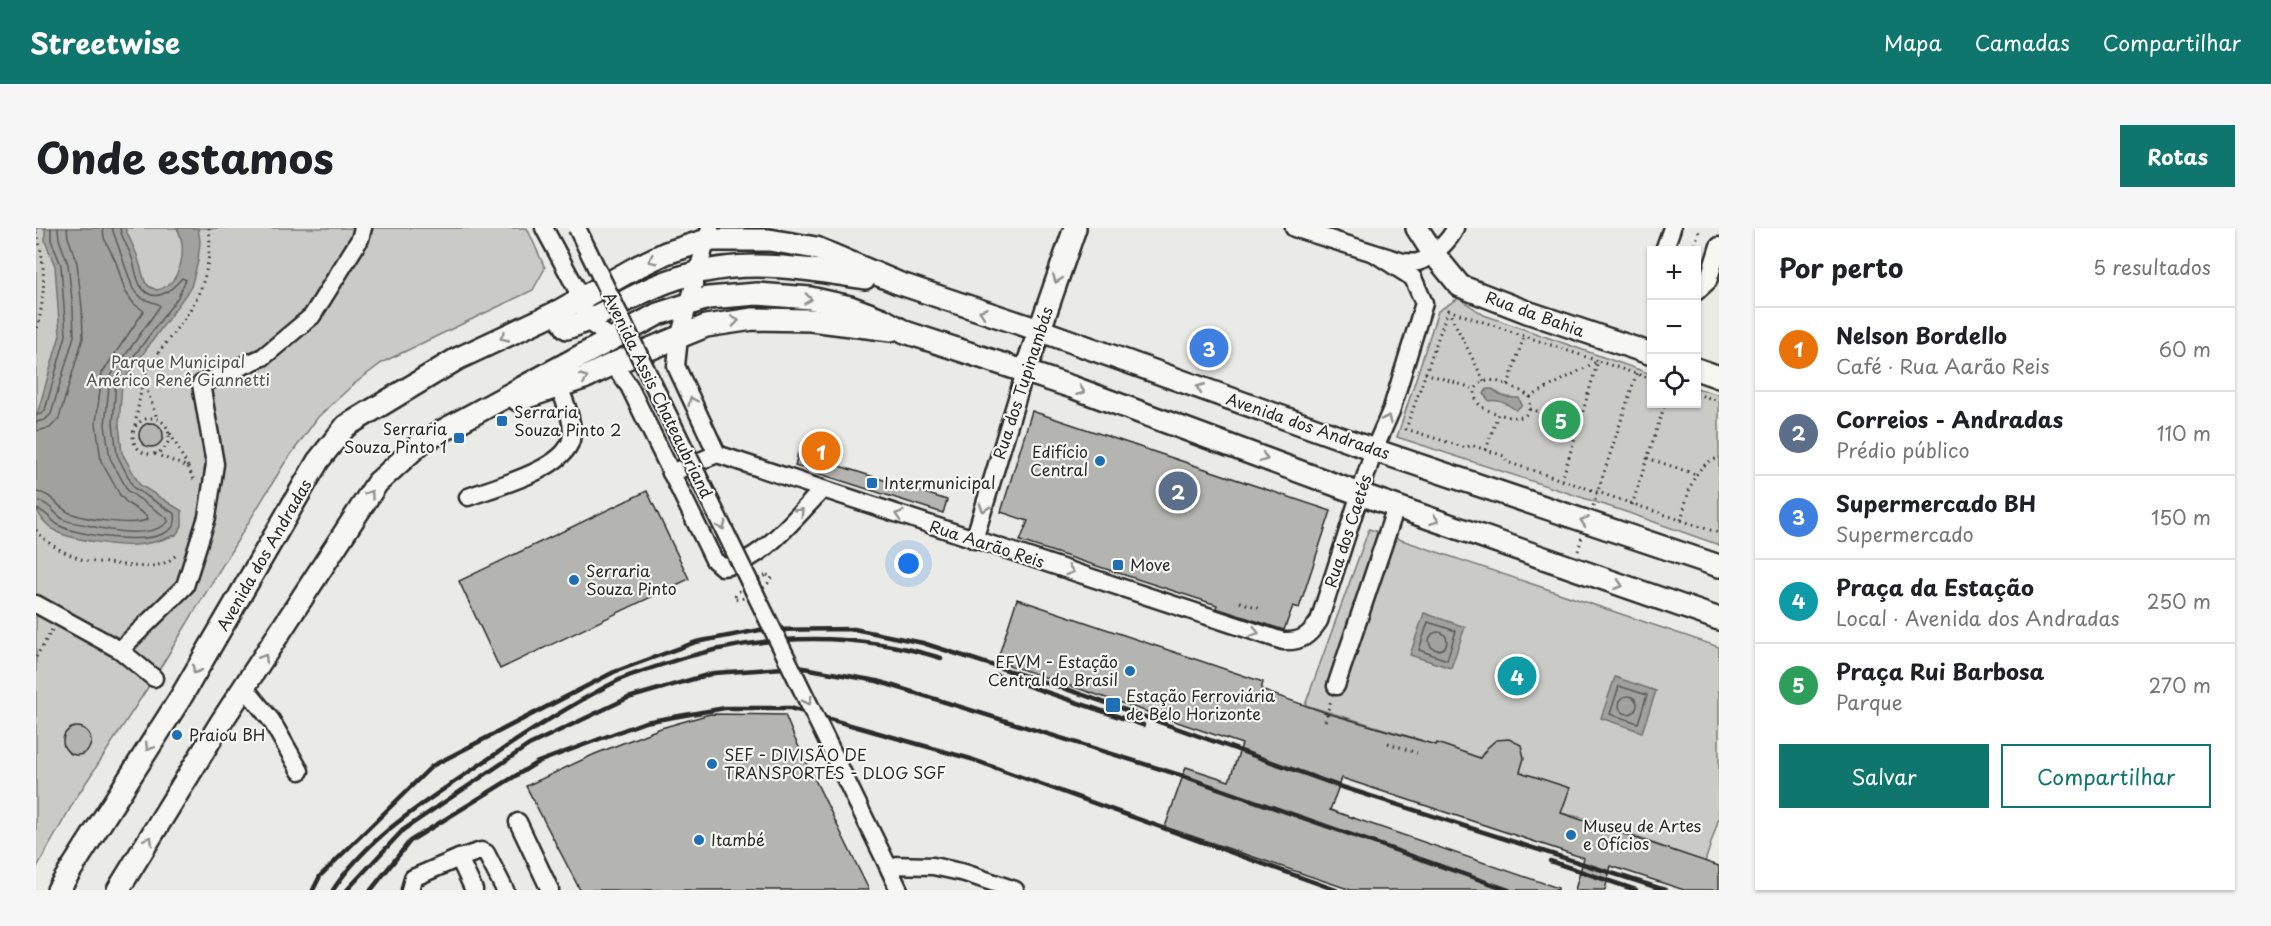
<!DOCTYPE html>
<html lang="pt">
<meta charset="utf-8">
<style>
:root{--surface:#fff;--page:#f6f6f6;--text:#202124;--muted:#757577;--line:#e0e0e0;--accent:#0f766e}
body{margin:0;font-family:"Playpen Sans",sans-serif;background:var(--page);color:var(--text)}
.controls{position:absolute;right:18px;top:18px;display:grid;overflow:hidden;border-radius:0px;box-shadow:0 2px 4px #0004}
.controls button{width:54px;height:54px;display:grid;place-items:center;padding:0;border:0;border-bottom:2px solid var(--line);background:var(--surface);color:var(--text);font:30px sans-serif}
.you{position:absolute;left:873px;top:336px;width:21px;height:21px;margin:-15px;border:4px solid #fff;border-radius:50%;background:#1a73e8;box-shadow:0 0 0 9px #1a73e833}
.badge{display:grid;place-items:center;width:39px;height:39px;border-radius:50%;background:var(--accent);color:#fff;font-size:20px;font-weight:700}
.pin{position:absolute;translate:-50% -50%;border:3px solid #fff;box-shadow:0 2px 6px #0006}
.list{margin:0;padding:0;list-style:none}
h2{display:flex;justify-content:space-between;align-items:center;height:78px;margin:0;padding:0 24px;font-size:26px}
h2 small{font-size:20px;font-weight:400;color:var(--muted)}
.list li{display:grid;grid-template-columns:39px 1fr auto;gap:18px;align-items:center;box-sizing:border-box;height:84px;padding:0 24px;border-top:2px solid var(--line)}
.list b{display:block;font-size:22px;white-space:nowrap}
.list p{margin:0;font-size:20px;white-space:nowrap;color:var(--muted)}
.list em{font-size:20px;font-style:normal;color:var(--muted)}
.actions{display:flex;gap:12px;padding:18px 24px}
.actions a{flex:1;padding:14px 0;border:2px solid var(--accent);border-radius:0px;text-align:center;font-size:21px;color:var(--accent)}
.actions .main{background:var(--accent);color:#fff}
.icon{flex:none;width:33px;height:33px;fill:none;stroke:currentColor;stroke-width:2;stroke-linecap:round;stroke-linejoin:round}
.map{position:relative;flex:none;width:1683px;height:662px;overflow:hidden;border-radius:0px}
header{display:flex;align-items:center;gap:36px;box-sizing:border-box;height:84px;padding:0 30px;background:var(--accent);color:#fff}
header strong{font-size:28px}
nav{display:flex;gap:33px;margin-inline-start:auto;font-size:21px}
.intro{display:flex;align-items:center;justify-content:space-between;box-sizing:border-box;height:144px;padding:0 36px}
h1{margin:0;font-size:42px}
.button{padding:15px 27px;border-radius:0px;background:var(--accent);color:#fff;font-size:21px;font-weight:700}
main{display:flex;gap:36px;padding:0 36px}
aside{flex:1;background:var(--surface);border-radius:0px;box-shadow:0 2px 4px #0004}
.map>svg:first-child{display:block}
</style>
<header>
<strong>Streetwise</strong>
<nav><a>Mapa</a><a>Camadas</a><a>Compartilhar</a></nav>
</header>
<div class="intro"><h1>Onde estamos</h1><a class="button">Rotas</a></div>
<main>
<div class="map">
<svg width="1683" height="662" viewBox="0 0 1683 662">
<rect width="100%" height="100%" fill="#eaeae6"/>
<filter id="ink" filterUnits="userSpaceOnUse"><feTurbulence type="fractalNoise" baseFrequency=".0167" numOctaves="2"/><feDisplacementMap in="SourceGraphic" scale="12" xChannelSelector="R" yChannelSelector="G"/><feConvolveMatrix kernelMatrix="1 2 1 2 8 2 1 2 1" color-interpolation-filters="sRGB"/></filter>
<g filter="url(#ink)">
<g fill="#cacac7" stroke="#7a7a79" stroke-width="1.5">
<polygon points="0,0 491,0 509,40 497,62 347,134 318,156 282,189 248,236 118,450 40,570 0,641"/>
<polygon points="1423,70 1448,87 1615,146 1616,176 1660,176 1661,160 1683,167 1683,317 1590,284 1361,209 1402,83"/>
<polygon points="1333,301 1683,419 1683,590 1669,634 1547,590 1525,585 1376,539 1385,512 1269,477"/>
</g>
<g fill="#a1a19e" stroke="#727270" stroke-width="1.5">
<path d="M9 0H89L101 27 109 54 114 59 121 62C146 57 152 19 141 0H162L164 13 162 33 155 59 86 155 83 196 86 225 104 257 146 283V298L140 307C127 312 114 316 99 317 84 319 34 311 21 304 11 298 4 290 0 280V190L24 107 19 38 9 13Z"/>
<path d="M1451 161H1457C1465 169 1473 170 1483 170L1486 177 1480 182C1471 176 1464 171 1453 173L1448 166Z"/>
<polygon points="1388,385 1429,399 1415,440 1374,427"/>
<polygon points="1579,449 1620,463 1606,504 1565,490"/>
</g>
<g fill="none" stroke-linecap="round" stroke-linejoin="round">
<g stroke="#5a5a59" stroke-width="1.5">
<polyline points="0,187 5,186 9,182 30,107 25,37 15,12 15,0"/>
<polyline points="0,194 9,192 15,186 38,108 37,81 32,36 23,11 22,0"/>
<polyline points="0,203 14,200 23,190 47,110 46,80 41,35 32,9 31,0"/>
<path d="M0 264C16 265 19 277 32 284 46 291 99 299 112 291L111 288 91 275 84 267 65 233 60 195 66 145 108 83 98 76 89 63 80 34 68 10 67 0"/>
<path d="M0 273C13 274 17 285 27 291 33 295 43 295 50 297 73 302 112 312 132 294L131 290 92 263 74 230 69 197 74 149 124 78 122 76 107 71 97 61 76 0"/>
<path d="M0 281C10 282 16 295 26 299 46 308 147 325 139 286L98 260 81 227 77 195 80 152 142 69 150 52 146 50C135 63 117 78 104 57 100 49 99 39 96 30 93 20 85 10 84 0"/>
<polygon points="1392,394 1420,403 1411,432 1383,422"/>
<circle cx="1402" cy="413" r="9"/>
<polygon points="1583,458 1611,467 1602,495 1574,486"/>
<circle cx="1592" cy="477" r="9"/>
</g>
</g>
<g fill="#b4b4b1" stroke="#2b2b2b" stroke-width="1.5">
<polygon points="996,183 1295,283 1263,380 1257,378 1248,402 1180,380 1181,377 984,313 992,293 965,284"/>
<circle cx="115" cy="207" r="12"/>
<polygon points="762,225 911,272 907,285 759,238"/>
<polygon points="611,263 653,351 464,441 423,353"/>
<polygon points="981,371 1227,454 1225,462 1291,485 1400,517 1401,515 1444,530 1451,520 1460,512 1473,511 1485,517 1488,530 1484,544 1534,560 1525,585 1683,638 1683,662 1648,662 1575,638 1569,662 1539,662 1548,630 1306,550 1294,582 1522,660 1522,662 1315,662 1129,599 1150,539 1193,553 1206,516 961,433"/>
<polygon points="674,486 749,487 759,511 833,662 544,662 490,558 559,526 625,500"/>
<circle cx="41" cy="513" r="14"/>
</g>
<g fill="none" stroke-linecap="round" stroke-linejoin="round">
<g stroke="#2b2b2b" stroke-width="21">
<g id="minor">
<polyline points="508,0 545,69 551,93 575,110"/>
<polyline points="674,0 643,110 640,138 681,226"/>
<path d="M1258 0 1367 34C1372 34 1378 35 1382 34 1394 31 1415 12 1419 0"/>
<polyline points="1628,22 1636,0"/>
<polyline points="1660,64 1672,53 1683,18"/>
<path d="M577 136 593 158 678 332 686 339C724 337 761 287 786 262"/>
<path d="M635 245 681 226 1247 413C1265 414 1273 408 1283 393L1338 222 1355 183 1388 75 1377 50 1341 27"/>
<path d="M432 269C458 259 527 242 535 212 539 195 529 174 523 159"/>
<polyline points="938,312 989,144"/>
<polyline points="0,376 84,422 118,450"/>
<polyline points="84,422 149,358 171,289 179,236 165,156 227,129 276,88 324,11 327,0"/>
<polyline points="1300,458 1360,279"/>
<polyline points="209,460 235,492 264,543"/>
<polyline points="482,594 514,662"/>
<polyline points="850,634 863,662"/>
<polyline points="852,637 897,638 929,645 979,662"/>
<polyline points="374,662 377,650 423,630"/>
<polyline points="438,662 423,630 445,623 450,625 469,662"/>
</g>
</g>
<g stroke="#2b2b2b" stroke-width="26">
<g id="major">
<polyline points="1381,0 1397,25 1424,58 1491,84 1616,126"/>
<path d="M521 84 531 100C562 90 588 72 618 59 692 27 753 38 829 50"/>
<polyline points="1660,141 1683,149"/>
<polyline points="989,144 1039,0"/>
<polyline points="482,172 548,150 577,136 670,98 717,91 775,92 855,102"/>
<polyline points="22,662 145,469 282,233 310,198 421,131 521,84 601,39 630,25 671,12 733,12 780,20 862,55 1003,102 1338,222 1683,338"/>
<polyline points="82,662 184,496 341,255 386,214 622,86 672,70 721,66 774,70 814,79 846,91 869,104 1036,159 1324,266 1683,391"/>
</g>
</g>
<g stroke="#2b2b2b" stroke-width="3" stroke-dasharray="1.5 4.5" stroke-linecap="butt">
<path d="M0 4C11 38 9 71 0 105"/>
<polyline points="1657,22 1664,0"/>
<polygon points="1412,82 1562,133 1526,252 1471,234 1468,228 1435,217 1430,220 1370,201"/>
<polyline points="1412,82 1448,153"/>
<polyline points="1389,145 1439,161"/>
<path d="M107 151C120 122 144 101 159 73 170 54 176 21 173 0"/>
<polyline points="1472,157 1488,108"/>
<polyline points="1660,166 1683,173"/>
<polyline points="1494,169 1562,133 1616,151"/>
<polyline points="1494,181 1543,196"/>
<circle cx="115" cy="208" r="18"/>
<polyline points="99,197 107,151 121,190"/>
<path d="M1450 222 1462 186C1481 191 1496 194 1494 169 1485 162 1458 148 1447 154 1444 155 1442 158 1439 161 1438 178 1448 181 1462 186"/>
<polyline points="119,226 152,239 134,205"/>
<polyline points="1611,230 1659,246"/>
<polyline points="152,239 159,254"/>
<polyline points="1526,252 1683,305"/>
<polyline points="1596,277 1629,176"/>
<polyline points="1557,278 1602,141"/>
<path d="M1645 292C1652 268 1655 237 1683 230"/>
<path d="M0 302C10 316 32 327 48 332 55 334 64 334 72 335 93 337 123 345 140 327"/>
<polyline points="1542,323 1546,309"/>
<path d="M731 347 736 349C732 360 709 373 698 371 702 359 720 353 731 347Z"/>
<polyline points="1204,374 1226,381"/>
<polyline points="0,429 16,402"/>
<polyline points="1289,493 1295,472"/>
<polyline points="1352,515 1381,525"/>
</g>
<use href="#minor" stroke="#f6f6f2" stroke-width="16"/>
<use href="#major" stroke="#f6f6f2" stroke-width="21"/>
<g stroke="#2b2b2b" stroke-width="4.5">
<polyline points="960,447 1107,497"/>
<polyline points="1514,633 1600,662"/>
<polyline points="277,662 284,648 396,538 578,444 660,414 724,402 818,401 887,415 1039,464 1303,558 1629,662"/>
<path d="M297 662C330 612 381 579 430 546 480 512 531 478 585 451 596 446 608 443 619 439 712 406 811 401 905 430"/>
<polyline points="311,662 367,602 493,517 592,470 678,445 762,439 841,453 1147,548 1473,662"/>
<polyline points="335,662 374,613 502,534 609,494 689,480 754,480 935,531 1300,662"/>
</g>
<g stroke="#2b2b2b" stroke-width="21" stroke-linecap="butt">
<polyline id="minor-bridge" points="541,0 850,634"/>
</g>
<use href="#minor-bridge" stroke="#f6f6f2" stroke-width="16"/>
</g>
<defs><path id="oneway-chevron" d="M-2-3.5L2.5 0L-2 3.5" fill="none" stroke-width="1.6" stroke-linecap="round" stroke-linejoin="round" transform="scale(1.5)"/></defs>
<g stroke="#90908e">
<use href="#oneway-chevron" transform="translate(616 32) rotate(154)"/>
<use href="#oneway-chevron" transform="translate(1021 51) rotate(110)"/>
<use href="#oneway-chevron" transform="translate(772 71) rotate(8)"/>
<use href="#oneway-chevron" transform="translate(947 84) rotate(-161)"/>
<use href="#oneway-chevron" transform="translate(699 93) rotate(-8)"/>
<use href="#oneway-chevron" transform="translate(468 109) rotate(155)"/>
<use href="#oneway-chevron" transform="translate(548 150) rotate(-22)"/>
<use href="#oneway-chevron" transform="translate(1164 160) rotate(-160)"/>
<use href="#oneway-chevron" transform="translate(1045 163) rotate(20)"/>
<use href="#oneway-chevron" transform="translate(656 173) rotate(-115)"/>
<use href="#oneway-chevron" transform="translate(1351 191) rotate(-66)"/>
<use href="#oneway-chevron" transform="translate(1228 230) rotate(20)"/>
<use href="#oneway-chevron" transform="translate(334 266) rotate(-56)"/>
<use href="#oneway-chevron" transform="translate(948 280) rotate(107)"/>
<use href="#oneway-chevron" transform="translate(764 284) rotate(-46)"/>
<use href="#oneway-chevron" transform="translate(863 287) rotate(-162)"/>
<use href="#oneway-chevron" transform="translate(1399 292) rotate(20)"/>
<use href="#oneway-chevron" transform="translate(1548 293) rotate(-161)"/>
<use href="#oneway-chevron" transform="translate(686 298) rotate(64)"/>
<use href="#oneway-chevron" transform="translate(1034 343) rotate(18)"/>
<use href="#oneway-chevron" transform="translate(1583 357) rotate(19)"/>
<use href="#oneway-chevron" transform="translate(1219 404) rotate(18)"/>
<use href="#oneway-chevron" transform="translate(228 430) rotate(-58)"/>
<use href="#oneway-chevron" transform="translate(160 442) rotate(120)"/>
<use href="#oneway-chevron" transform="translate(772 473) rotate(64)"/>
<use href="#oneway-chevron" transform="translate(113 519) rotate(122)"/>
<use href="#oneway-chevron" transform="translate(113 612) rotate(-58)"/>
</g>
</g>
<g fill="#1f6fb2" stroke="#f6f6f2" stroke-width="2">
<rect x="460" y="187" width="12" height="12" rx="3"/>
<rect x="417" y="204" width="12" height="12" rx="3"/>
<circle cx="1064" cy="233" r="6"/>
<rect x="830" y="249" width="12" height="12" rx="3"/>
<rect x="1076" y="331" width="12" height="12" rx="3"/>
<circle cx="538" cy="352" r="6"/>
<circle cx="1094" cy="443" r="6"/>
<rect x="1069" y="469" width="16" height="16" rx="3"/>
<circle cx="141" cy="507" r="6"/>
<circle cx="676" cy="536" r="6"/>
<circle cx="1535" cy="607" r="6"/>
<circle cx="663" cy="612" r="6"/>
</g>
<g text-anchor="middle" stroke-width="4.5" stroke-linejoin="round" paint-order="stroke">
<g font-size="16" fill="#2b2b2b" stroke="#f6f6f2">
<text transform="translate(1499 86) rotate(20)" y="6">Rua da Bahia</text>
<text transform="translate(987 155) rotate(-72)" y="6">Rua dos Tupinambás</text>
<text transform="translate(622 167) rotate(64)" y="6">Avenida Assis Chateaubriand</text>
<text transform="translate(1272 198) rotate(19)" y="6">Avenida dos Andradas</text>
<text transform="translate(1312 303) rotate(-72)" y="6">Rua dos Caetés</text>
<text transform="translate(951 316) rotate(18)" y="6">Rua Aarão Reis</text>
<text transform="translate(228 327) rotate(-60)" y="6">Avenida dos Andradas</text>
</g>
<g font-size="16" fill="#535352" stroke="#f6f6f2">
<text x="142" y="140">Parque Municipal<tspan x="142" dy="18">Américo Renê Giannetti</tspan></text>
</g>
<g font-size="16" fill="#2b2b2b" stroke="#f6f6f2" text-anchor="start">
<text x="478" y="190">Serraria<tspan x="478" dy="18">Souza Pinto 2</tspan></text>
<text x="411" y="207" text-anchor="end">Serraria<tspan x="411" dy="18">Souza Pinto 1</tspan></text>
<text x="1052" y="230" text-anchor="end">Edifício<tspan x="1052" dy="18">Central</tspan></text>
<text x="848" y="261">Intermunicipal</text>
<text x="1094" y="343">Move</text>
<text x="550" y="349">Serraria<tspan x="550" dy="18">Souza Pinto</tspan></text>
<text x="1082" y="440" text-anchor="end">EFVM - Estação<tspan x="1082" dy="18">Central do Brasil</tspan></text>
<text x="1090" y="474">Estação Ferroviária<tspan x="1090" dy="18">de Belo Horizonte</tspan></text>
<text x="153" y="513">Praiou BH</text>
<text x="688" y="533">SEF - DIVISÃO DE<tspan x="688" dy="18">TRANSPORTES - DLOG SGF</tspan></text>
<text x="1547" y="604">Museu de Artes<tspan x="1547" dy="18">e Ofícios</tspan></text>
<text x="675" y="618">Itambé</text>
</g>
</g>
</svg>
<div class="controls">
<button>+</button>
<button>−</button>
<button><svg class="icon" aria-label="locate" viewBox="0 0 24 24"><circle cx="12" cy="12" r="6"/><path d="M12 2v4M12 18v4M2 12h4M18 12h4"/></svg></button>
</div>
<div class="you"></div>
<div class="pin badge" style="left:785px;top:223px;background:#e8710a">1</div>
<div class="pin badge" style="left:1142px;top:263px;background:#5c6f8a">2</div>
<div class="pin badge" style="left:1173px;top:120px;background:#3f7fe0">3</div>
<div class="pin badge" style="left:1481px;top:448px;background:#0f9aa8">4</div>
<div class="pin badge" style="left:1525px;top:192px;background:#2e9e5b">5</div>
</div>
<aside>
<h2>Por perto<small>5 resultados</small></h2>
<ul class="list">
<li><span class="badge" style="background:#e8710a">1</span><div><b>Nelson Bordello</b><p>Café · Rua Aarão Reis</p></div><em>60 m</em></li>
<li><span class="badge" style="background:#5c6f8a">2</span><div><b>Correios - Andradas</b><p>Prédio público</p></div><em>110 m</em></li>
<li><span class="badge" style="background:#3f7fe0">3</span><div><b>Supermercado BH</b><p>Supermercado</p></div><em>150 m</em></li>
<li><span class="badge" style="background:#0f9aa8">4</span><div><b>Praça da Estação</b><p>Local · Avenida dos Andradas</p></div><em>250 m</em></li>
<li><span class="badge" style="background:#2e9e5b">5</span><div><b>Praça Rui Barbosa</b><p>Parque</p></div><em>270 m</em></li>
</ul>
<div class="actions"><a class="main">Salvar</a><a>Compartilhar</a></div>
</aside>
</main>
